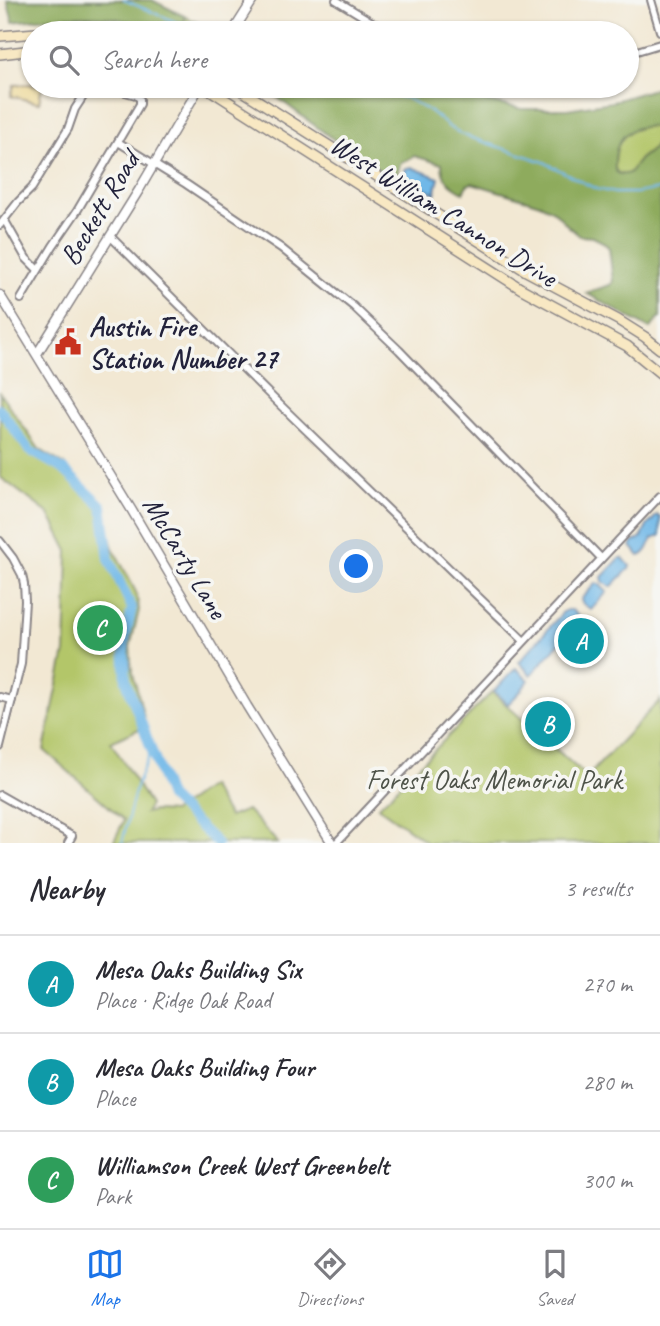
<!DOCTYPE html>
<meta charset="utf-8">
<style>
:root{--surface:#fff;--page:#f7f7f7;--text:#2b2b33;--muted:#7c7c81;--line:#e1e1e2;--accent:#1a73e8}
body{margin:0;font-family:Caveat,sans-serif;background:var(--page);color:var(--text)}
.you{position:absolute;left:357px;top:567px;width:24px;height:24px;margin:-18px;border:5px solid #fff;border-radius:50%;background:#1a73e8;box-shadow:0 0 0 10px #1a73e833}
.badge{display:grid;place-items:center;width:46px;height:46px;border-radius:50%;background:var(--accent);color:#fff;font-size:23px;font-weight:700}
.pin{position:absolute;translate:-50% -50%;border:4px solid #fff;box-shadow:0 2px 7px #0006}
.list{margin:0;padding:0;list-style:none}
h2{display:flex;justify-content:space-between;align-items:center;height:91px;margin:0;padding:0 28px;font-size:30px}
h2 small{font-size:23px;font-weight:400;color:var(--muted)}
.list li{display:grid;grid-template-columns:46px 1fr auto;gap:21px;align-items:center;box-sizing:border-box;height:98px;padding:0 28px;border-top:2px solid var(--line)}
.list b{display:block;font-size:26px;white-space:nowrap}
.list p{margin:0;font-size:23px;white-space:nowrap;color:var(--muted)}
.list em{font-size:23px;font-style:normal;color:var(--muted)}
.icon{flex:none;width:38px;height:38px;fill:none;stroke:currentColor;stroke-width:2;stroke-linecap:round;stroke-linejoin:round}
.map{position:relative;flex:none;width:660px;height:843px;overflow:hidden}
.search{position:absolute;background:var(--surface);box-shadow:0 2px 5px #0004;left:21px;right:21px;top:21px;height:77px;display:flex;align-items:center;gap:18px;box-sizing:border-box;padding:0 24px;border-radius:38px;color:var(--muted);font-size:26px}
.sheet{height:385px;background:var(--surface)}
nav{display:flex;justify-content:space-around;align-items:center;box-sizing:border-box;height:98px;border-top:2px solid var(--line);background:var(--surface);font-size:19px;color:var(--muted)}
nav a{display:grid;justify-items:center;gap:4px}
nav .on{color:var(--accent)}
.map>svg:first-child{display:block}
</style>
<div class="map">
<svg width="660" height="843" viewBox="0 0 660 843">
<rect width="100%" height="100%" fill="#f6f6f2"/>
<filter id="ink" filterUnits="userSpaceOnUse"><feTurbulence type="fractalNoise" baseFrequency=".0143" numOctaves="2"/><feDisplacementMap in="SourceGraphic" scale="14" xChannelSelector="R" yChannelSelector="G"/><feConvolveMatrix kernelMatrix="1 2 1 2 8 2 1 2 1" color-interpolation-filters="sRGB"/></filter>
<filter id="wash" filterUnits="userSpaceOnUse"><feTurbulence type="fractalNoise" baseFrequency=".00686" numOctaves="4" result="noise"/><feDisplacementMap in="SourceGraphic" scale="28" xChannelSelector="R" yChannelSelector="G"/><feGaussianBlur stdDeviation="1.57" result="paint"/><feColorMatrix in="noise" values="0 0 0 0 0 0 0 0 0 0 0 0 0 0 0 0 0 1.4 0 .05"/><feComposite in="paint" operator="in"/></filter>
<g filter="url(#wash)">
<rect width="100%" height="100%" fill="#f2e8d3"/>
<g fill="#b3c669" stroke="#6a7452" stroke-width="2">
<polygon points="184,16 218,33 170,32 178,28 185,21"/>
<path d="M647 126 656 127 660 132 654 148 640 159 629 174C625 174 621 176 618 173 610 167 616 145 621 139 628 131 637 128 647 126Z"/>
<polygon points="0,393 39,449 63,464 83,483 101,507 113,548 136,592 139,610 130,646 131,665 146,726 111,742 150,805 145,813 154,811 173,812 210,786 229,817 247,810 278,843 113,843 124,820 44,750 65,652 68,551 49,514 0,477"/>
<polygon points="492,692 587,777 660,700 660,843 428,843 378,807"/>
</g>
<g fill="#8eab5d" stroke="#58664c" stroke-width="2">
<path d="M7 0H152L184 16 185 21 178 28 170 32C152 28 135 22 117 19 82 13 47 18 13 22Z"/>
<path d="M262 86H414L522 109H567L611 102 660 87V132L656 127C630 124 615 138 615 163 615 168 614 170 618 173 622 176 625 174 629 173L640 159 654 148 660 132V317L650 329 586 293 610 285 613 282 609 248 603 242 593 237 580 236 567 225 554 211 540 204 472 183 467 185 463 192C450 184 442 180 442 164L414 156 400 164 397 175 393 179 330 137Z"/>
</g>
<polygon fill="#eeda9e" stroke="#887e6c" stroke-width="2" points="33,84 33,86 42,86 39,103 11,96 14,85"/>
<g fill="#70b8e8" stroke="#496d92" stroke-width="2">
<polygon points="411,167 439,178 435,194 405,176 405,169"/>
<path d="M657 515 660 518V536L652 539C649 546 647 554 639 556L631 546 633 542 642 537 647 526Z"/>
<polygon points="620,558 623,558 630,566 629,569 611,587 603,582 602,577"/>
<polygon points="596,583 599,584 607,592 591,610 582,603 581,599"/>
<polygon points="567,610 572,610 581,619 531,675 519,662 563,612"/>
<polygon points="516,668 529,680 519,693 508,704 494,691"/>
</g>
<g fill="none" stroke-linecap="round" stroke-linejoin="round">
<g stroke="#70b8e8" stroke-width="2">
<polyline points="124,0 183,25 197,33"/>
<polyline points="306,86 310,87 353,87 406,98 431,112 449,127 463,135 544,162 596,189 615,193 636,193 660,189"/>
<polyline points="122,843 136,787 151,750"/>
</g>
<polyline stroke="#70b8e8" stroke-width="10" points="0,409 29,450 64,470 102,506 109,559 132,608 124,645 126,681 169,797 217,843"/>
</g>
</g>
<g filter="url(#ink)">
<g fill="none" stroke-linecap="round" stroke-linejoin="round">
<g stroke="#8a8587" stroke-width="10">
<g id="minor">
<polyline points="336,0 390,33"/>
<polyline points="651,0 660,31"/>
<polyline points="627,54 660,44"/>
<polyline points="118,142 186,184 281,248 354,307 399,350 601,558"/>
<polyline points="5,221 26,258 38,270"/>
<polyline points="0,225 18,202 32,188 68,129 75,109 90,86"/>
<polyline points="110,236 273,398 524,641"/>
<polyline points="21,299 53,246 77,211 140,104 140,99 136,95 104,86"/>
<polyline points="0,541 13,558 22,575 24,584 25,601 21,664 0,747"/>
<polyline points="0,697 12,700"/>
<polyline points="0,795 72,836 68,843"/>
<polyline points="336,843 660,496"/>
</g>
</g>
<g stroke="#8a8587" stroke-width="11">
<g id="tertiary">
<polyline points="232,33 253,0"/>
<polyline points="0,295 131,509 247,706 332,843"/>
<polyline points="37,354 139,190 200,86"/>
</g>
</g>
<g stroke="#8a8587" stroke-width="12">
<g id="secondary">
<polyline points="0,36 85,29 124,33"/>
<polyline points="0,54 33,50"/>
<polyline points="204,86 520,288 627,346 660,373"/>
<polyline points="235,86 526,271 618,320 645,337 660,349"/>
</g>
</g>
<use href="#minor" stroke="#fff" stroke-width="6"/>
<use href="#tertiary" stroke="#fff" stroke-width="8"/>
<use href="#secondary" stroke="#f8e8c3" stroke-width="9"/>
</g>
</g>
<defs>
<g id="civic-bare" transform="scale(2.1)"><path d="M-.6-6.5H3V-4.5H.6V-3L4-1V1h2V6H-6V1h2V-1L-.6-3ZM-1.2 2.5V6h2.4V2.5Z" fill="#c8321e" stroke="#f6f6f2" stroke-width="2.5" paint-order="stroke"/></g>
</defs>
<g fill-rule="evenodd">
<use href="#civic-bare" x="68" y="342"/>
</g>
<g text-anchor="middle" stroke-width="7" stroke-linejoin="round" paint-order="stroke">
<g font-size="28" fill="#22223b" stroke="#f6f6f2">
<text transform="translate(99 208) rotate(-59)" y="10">Beckett Road</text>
<text transform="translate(444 210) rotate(32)" y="10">West William Cannon Drive</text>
<text transform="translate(186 557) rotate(59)" y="10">McCarty Lane</text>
</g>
<g font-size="28" font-weight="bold" fill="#22223b" stroke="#f6f6f2" text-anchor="start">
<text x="89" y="336">Austin Fire<tspan x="89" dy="32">Station Number 27</tspan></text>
</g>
<g font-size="28" fill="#4e5349" stroke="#f6f6f2">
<text x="494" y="789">Forest Oaks Memorial Park</text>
</g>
</g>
</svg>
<div class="you"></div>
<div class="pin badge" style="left:581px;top:641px;background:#0f9aa8">A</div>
<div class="pin badge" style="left:548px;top:724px;background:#0f9aa8">B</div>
<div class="pin badge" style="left:100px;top:628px;background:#2e9e5b">C</div>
<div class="search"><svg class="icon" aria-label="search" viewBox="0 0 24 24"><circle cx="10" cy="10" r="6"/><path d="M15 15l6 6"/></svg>Search here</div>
</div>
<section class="sheet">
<h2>Nearby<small>3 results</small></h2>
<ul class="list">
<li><span class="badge" style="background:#0f9aa8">A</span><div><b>Mesa Oaks Building Six</b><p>Place · Ridge Oak Road</p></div><em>270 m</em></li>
<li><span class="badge" style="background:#0f9aa8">B</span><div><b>Mesa Oaks Building Four</b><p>Place</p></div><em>280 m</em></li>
<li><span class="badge" style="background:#2e9e5b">C</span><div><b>Williamson Creek West Greenbelt</b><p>Park</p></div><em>300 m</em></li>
</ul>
</section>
<nav>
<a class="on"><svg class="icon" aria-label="map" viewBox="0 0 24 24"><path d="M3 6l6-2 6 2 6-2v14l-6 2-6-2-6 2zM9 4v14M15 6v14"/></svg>Map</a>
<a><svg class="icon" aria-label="directions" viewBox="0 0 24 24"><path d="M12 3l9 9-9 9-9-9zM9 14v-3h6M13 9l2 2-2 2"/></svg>Directions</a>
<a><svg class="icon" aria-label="saved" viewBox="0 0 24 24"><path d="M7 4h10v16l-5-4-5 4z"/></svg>Saved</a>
</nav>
